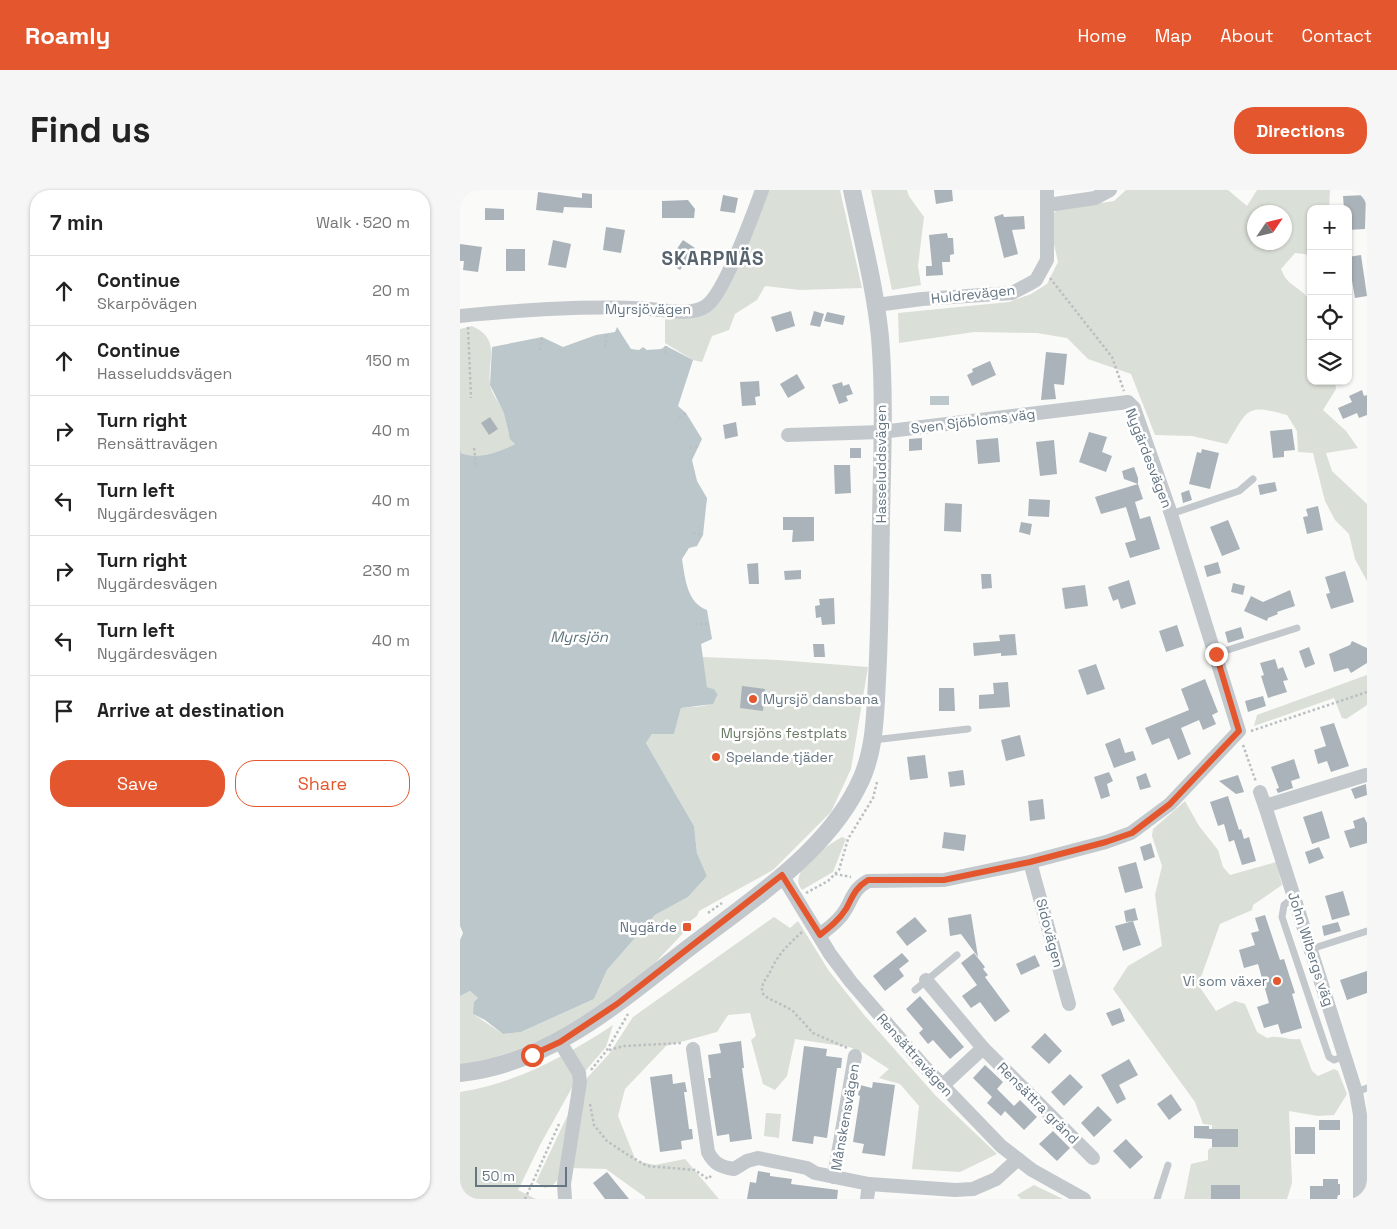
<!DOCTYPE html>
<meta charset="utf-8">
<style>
:root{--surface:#fff;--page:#f6f6f6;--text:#222;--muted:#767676;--line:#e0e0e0;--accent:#e4572e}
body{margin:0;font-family:"Space Grotesk",sans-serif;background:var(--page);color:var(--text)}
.controls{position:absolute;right:15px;top:15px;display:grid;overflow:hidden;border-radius:10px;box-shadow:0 1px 4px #0004}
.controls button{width:45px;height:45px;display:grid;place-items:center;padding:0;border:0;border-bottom:1px solid var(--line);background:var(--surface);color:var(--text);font:25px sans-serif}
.compass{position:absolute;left:787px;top:15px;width:45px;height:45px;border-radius:50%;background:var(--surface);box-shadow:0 1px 4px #0004;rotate:55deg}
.scale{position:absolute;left:15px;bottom:12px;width:92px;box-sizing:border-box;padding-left:5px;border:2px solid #657683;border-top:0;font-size:14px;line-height:18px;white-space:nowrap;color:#657683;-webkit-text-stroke:4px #fff;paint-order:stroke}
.stop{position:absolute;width:15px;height:15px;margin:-11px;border:4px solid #e4572e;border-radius:50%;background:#fff}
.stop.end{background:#e4572e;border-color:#fff;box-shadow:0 1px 5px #0008}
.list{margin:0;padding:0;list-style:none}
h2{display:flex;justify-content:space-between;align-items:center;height:65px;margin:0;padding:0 20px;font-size:21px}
h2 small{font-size:16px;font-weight:400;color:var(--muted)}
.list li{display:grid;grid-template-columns:32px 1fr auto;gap:15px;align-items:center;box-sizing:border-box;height:70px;padding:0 20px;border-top:1px solid var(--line)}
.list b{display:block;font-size:19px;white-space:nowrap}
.list p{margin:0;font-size:16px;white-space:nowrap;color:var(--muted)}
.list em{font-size:16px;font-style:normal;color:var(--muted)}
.actions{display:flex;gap:10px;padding:15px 20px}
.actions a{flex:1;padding:11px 0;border:1px solid var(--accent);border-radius:20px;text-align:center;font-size:18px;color:var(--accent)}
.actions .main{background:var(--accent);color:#fff}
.icon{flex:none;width:28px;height:28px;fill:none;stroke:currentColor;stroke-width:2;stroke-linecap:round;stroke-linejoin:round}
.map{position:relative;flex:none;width:907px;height:1009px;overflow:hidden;border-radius:20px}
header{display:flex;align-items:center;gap:30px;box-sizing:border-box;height:70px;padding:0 25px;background:var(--accent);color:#fff}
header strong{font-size:24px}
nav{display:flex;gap:28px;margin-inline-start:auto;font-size:18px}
.intro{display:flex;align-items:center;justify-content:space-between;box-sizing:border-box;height:120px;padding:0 30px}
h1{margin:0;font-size:35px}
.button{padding:12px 22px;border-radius:20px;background:var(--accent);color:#fff;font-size:18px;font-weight:700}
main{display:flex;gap:30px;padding:0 30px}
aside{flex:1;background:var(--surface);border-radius:20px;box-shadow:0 1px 4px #0004}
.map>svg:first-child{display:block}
</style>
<header>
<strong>Roamly</strong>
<nav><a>Home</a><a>Map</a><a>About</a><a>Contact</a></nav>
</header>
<div class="intro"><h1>Find us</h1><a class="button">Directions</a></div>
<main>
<aside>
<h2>7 min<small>Walk · 520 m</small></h2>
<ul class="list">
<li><svg class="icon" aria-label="ahead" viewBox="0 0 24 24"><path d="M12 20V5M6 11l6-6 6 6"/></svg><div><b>Continue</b><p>Skarpövägen</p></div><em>20 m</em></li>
<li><svg class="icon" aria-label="ahead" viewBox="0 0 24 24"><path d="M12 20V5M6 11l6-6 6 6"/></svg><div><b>Continue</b><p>Hasseluddsvägen</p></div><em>150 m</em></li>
<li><svg class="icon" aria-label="right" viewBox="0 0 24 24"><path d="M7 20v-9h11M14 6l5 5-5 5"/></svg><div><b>Turn right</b><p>Rensättravägen</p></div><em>40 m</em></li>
<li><svg class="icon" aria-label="left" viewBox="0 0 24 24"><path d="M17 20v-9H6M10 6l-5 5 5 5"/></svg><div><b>Turn left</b><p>Nygärdesvägen</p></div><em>40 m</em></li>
<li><svg class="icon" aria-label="right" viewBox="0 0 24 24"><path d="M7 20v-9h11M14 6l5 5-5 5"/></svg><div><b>Turn right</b><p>Nygärdesvägen</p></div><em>230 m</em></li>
<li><svg class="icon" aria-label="left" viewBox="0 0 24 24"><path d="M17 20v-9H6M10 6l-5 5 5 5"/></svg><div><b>Turn left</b><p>Nygärdesvägen</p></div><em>40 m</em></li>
<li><svg class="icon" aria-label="arrive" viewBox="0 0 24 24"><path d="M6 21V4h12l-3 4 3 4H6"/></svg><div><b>Arrive at destination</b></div></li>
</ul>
<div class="actions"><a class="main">Save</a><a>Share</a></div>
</aside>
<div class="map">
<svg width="907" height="1009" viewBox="0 0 907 1009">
<rect width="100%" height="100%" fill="#fafaf8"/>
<g fill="#dadfd7" fill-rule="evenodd">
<path d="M308 0H380L402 98 340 100 305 96 297 110 275 124 269 140 252 146 242 172 233 170 205 153V126C219 124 238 124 251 117 275 105 297 28 308 0Z"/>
<polygon points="411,0 447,0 449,6 464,27 458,76 461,95 432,100"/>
<path d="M666 0H768L787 16 797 0H870L869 19H851V65L835 63 821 79C828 98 840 95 851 112V191H875L876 199 863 220 886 241 898 258 866 263 872 281 907 314V391L895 369 889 344 875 330 865 311 853 263 838 262 837 241 827 225C785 213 788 220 767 254L732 246 695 245 671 184 628 169 607 148 577 143 514 142 439 153 438 123 549 112 571 104 587 94 598 72 594 54 593 24 597 20 654 11ZM794 22H824V52H794Z"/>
<path d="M12 136C42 150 27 169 30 194 31 204 40 213 44 222 48 234 46 245 55 254 39 262 18 270 1 263L0 257V139Z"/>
<path d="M242 467 318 470 408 477 391 579 371 622 313 680 239 721 237 726 221 738 223 743C203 765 183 786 160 805 116 839 54 865 0 876V806L10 801 18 808 13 824 43 844 61 842 134 809 147 780 195 725 228 707 247 686 237 663 234 636 186 553 192 544H214L221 518C233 516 255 519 258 505L254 499 247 497Z"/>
<polygon points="907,485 907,515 886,529 882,528 874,508 794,536 797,525"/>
<path d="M725 611 739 636 758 660 763 677 770 685 816 672 822 695 793 715 792 720 760 734 741 787 739 796 756 821 775 811 785 814 797 842 807 848C819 844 828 851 840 849L852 881 858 886 874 879 878 881 887 904 874 925 858 926 829 921 832 993 827 1009H780V995H751V1009H724L731 974 748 970V960L752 957H778V939H752V935L743 934 735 912 653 799 668 776 702 756 695 705 702 676 692 646 693 639Z"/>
<path d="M382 647 386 649 373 682 342 700C326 681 368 655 382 647Z"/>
<polygon points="314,727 330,738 338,731 369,781 405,826 476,906 537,964 500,982 452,979 459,916 440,894 419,888 429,879 404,863 389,857 335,849 327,886 315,900 303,894 291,850 296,846 290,823 268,825 257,842 206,856 165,899 158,926 176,971 195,975 225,969 259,1009 185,1009 185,1007 146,979 112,978 127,888 149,864 173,827"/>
<path d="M153 835 146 857 114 894 80 955 58 1000 76 1009H0V902C57 893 106 866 153 835Z"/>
<polygon points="112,916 103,984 92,996 85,998 76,992"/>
<polygon points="306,923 321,924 319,948 304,946"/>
<polygon points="574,995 603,1009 561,1009 557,1005"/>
</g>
<g fill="#bbc7cb">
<path d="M157 137 171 159 179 160 183 157 187 160 201 159 206 156 233 170 218 216 226 223 242 249 232 270 237 291 247 308 243 345 237 356 229 358 222 369C225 388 227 413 247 420L252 449 241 454 247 497 254 499 258 505 253 514 221 518 214 544H192L186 553 234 636 237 663 247 686 228 707 195 725 147 780 134 809 61 842 43 844 25 830 13 824 14 812 18 808 10 801 0 806V750L3 743 0 736V257L1 263C18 270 39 262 55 254L50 249 44 223 30 195 32 157 82 147 103 157 136 145 155 142Z"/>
<rect x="470" y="206" width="19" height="9"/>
</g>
<g fill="#aab3b9">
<polygon points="474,0 492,0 493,11 476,14"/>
<polygon points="78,2 122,8 122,3 132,4 132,18 104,17 103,23 76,20"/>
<polygon points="263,5 278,8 275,23 260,21"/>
<polygon points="906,5 905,39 888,40 888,19 884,19 883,6"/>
<polygon points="228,10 235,19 234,28 202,28 202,11"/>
<polygon points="25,18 44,19 44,30 25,30"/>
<polygon points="543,24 544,27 564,26 565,39 552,40 558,64 544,68 534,27"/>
<polygon points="146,37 165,40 161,63 143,60"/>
<polygon points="487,43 488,48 493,48 494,64 490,65 490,72 482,72 483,85 466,86 466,76 472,76 469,45"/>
<polygon points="93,50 111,54 106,78 88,75"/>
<polygon points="223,50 235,58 220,80 208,72"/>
<polygon points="0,54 22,57 18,82 3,80 4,71 0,71"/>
<rect x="46" y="59" width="19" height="22"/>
<polygon points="901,65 907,106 895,108 888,67"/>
<polygon points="331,121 335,136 316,142 311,127"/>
<polygon points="354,121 364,124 360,137 350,135"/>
<polygon points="367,122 385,126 383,135 364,131"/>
<polygon points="586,162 607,164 604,195 594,194 596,209 581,210"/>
<polygon points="530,171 536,185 512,196 507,185 513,182 512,179"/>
<polygon points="337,184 345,198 328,208 320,194"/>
<polygon points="299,191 300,206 295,207 296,215 282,216 280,192"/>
<polygon points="382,192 383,196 389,194 393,204 386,206 388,211 379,214 372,195"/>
<polygon points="902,200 904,206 907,205 907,225 899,228 897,223 883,229 878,218 892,212 889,206"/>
<polygon points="30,227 38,239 29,245 21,233"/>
<polygon points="276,232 278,246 265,249 263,235"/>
<polygon points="832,239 835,260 824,261 824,267 813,268 810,241"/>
<polygon points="629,242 647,247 642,262 652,266 646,282 619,272"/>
<polygon points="462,248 462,260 449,261 449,249"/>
<polygon points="538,248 540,272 518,274 516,250"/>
<polygon points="594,250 597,284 580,286 576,252"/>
<rect x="390" y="258" width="11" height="10"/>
<polygon points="742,259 759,263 750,299 729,294 737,262 741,263"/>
<polygon points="374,275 390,275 391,303 375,304"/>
<polygon points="674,277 678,288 678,294 664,289 662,281"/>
<polygon points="815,292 817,301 800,305 798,295"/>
<polygon points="678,294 683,309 675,312 680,329 690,326 700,359 670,368 665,353 676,350 666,317 641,324 635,307"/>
<polygon points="729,300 732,310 723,313 721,303"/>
<polygon points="569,309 590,310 589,327 568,326"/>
<polygon points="485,313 502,314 501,342 484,341"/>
<polygon points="858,316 863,340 847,344 843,327 848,326 846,319"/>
<polygon points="323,327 354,327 354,351 332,352 333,340 323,340"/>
<polygon points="768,330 780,359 762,366 750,337"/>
<polygon points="561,332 572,334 570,345 559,342"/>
<polygon points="758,372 761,383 747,387 744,376"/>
<polygon points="298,373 299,394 289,394 287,374"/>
<polygon points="341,380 341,389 325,390 324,381"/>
<polygon points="885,381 894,412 871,419 866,404 870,403 865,387"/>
<polygon points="521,384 531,384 532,398 522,399"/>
<polygon points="669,390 676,414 661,419 658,409 653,411 648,397"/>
<polygon points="773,393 785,396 783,405 771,402"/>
<polygon points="625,395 628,416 605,419 602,398"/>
<polygon points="830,400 835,416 817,422 818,424 808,428 807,431 784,421 791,406 803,412"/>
<polygon points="374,408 375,434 362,435 361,427 356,428 355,416 360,415 359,409"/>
<polygon points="717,435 724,456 706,462 699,441"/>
<polygon points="781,437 784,448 768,453 765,442"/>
<polygon points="555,444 557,465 541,466 541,463 514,466 513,453 540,451 539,445"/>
<polygon points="892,451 907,458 907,473 891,483 888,478 874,482 869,464 890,455"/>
<polygon points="353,454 364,454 365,467 354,467"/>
<polygon points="849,457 855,474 845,478 839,461"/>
<polygon points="815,469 818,479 823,477 828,490 823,491 827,502 808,508 801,486 804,485 800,473"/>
<polygon points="636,474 645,499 627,505 618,480"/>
<polygon points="745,489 758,522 752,525 756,534 743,540 739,530 721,538 731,564 718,570 709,548 692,555 685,538 729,520 721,499"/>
<polygon points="548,492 550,517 519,519 519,505 534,504 533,493"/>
<polygon points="282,496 305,499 303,521 280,518"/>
<polygon points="479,498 494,498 495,521 479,521"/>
<polygon points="803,506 806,516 788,522 785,511"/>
<polygon points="874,533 889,576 871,582 867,571 858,574 854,560 866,556 860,537"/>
<polygon points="560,545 565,566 546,571 541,550"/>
<polygon points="660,548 665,563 673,561 676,570 654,578 645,554"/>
<polygon points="465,565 468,588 450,590 447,567"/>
<polygon points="834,569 840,588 831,591 833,598 818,603 816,599 819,598 811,577"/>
<polygon points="503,580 505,595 490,597 488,582"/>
<polygon points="649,582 653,591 647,594 650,606 641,609 634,587"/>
<polygon points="686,583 691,597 680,600 676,587"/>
<polygon points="778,585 784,602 776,604 759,591"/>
<polygon points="906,594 907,605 895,609 891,599"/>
<polygon points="768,606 779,640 781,639 784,649 789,647 796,671 782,675 774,650 769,652 764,634 758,636 750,612"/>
<polygon points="583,609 585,629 570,631 568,611"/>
<polygon points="862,621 870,648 852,654 843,627"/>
<polygon points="904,627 907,633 907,653 890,658 884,641 895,638 893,631"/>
<polygon points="484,642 506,645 504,661 482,658"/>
<polygon points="691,653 695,667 684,671 680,657"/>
<polygon points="859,657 864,668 849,674 845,662"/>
<polygon points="676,672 683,698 665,703 658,677"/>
<polygon points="883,701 890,725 872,730 865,706"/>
<polygon points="675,718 678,730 673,731 681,755 663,761 655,736 673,731 666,732 664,721"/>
<polygon points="511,724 518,767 501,744 490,746 488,728"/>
<polygon points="805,725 820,770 824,769 835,803 832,804 842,838 821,844 818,834 804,838 797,817 809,813 798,774 784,778 779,760 795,755 791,743 799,741 795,728"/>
<polygon points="455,727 467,741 447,756 436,742"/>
<polygon points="878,732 881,741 864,746 862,736"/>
<polygon points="442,763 449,771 439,779 444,786 425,801 413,786"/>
<polygon points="514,763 525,777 523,779 528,785 525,787 550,821 535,832 520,812 511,818 502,806 517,795 501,773"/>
<polygon points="575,765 580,776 561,785 556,774"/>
<polygon points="907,781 907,803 887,810 880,790"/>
<polygon points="460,806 504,857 490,869 473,850 468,854 459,843 463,839 446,819"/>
<polygon points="660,818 665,831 652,836 646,823"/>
<polygon points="585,843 602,861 589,874 571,857"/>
<polygon points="281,851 284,878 282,878 292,949 270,952 269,944 257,946 248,888 251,888 248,865 261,863 259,854"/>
<polygon points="344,856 367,859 366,866 382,868 381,878 377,878 367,948 354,946 353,954 332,951"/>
<polygon points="669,869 678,885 659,895 666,909 657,914 641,885"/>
<polygon points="525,875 543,892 537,899 554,916 560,910 577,927 564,940 545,921 541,926 527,913 532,907 513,888"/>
<polygon points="212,884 213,894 225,892 227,902 224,902 229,939 232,939 233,949 221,951 222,959 200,962 190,887"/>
<polygon points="610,884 623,897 604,916 591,902"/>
<polygon points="413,892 435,895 425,966 402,963 404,954 393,952 400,906 398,905 400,895 412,898"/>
<polygon points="711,904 722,920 709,930 697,914"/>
<polygon points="638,916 652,930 634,947 621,933"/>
<rect x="859" y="930" width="21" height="10"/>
<polygon points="734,936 749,936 749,939 778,939 778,957 752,957 752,949 734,948"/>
<rect x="835" y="937" width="20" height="27"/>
<polygon points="593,941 610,958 597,971 579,954"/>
<polygon points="666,949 683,967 670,979 653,961"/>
<polygon points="298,981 310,983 310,986 332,989 331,994 378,1000 377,1009 287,1009 290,992 296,993"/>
<polygon points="147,982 169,1009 145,1009 133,993"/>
<polygon points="863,989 878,989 878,994 880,994 880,1005 878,1005 877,1009 850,1009 850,996 863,996"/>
<rect x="751" y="995" width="29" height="14"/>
</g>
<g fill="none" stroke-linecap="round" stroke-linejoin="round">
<g stroke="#bbbfc2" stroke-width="2.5" stroke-dasharray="2.5 2.5" stroke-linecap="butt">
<polyline points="590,88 652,167 664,201"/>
<polyline points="8,137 11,208"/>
<polyline points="145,157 147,143"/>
<polyline points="80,160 82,147"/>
<polyline points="205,163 206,156"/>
<polyline points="219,227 226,223"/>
<polyline points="14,258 16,273 14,275"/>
<polyline points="230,258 240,256"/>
<polyline points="233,343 243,345"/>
<polyline points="235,434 248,434"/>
<polyline points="791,541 907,502"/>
<polyline points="783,555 796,592"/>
<polyline points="375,684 391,687"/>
<polyline points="346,703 368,691 379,680 388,649 413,608 417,592"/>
<polyline points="248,723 262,713"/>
<path d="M342 742C329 754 319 763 312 778 308 788 301 791 302 803L308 808 332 820 353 843 387 858"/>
<polyline points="149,860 164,856 222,853"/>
<polyline points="131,880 147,860 168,824"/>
<polyline points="130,914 134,935 147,951 168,965 187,976 235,980 248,989 252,985"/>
<polyline points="65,1009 99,934"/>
</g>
<g stroke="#c3c8cc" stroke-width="7">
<polyline points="711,324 779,301 793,289"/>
<polyline points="755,464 837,438"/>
<polyline points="413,550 508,539"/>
<polyline points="834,707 824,715 822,727 869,867 874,870 885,866"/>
<polyline points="851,759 907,741"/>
<polyline points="455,800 497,765"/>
<polyline points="896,902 907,898"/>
<polyline points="697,1009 708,975"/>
</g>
<g stroke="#c3c8cc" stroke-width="14">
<polyline points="588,15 635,8 650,0"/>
<polyline points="416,115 462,109 552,103 571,93 576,90 587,70 587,0"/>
<path d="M0 126C62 120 127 115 190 119 206 120 232 126 246 116 265 103 293 24 302 0"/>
<path d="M328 245 421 242 668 212 674 218 711 324 779 541 710 614 671 643 646 652 570 672 484 690 408 691C395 698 393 706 386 719 380 730 370 737 360 745"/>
<polyline points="800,602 805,616"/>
<polyline points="570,672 609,814"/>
<polyline points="322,685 370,764 391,792 462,874 541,956 572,980 624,1009"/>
<polyline points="466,790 523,858 482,896"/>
<polyline points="100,852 119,883 120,892 104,994 105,1009"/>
<polyline points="523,858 633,968"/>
<path d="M233 859 248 962C254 974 261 977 274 979L287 971 298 968 347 978 355 983 409 994 495 1000 513 999 536 989 558 969"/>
<polyline points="374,987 395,866"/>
<polyline points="407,1009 409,994"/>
<polyline points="900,1009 900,925 896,902 805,616 906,585"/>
</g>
<path stroke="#c3c8cc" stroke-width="18" d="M0 883C84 874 148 821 212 771 274 721 360 671 397 598 415 565 415 527 417 490 420 437 420 383 421 330 422 269 425 207 420 147 415 97 402 48 392 0"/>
</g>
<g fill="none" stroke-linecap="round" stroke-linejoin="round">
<path stroke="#e4572e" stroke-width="6" d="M72 865 100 852 157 814 322 685 360 745C370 737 379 730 386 719 393 706 395 698 408 690H484L570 672 646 652 672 643 710 614 779 541 756 464"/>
</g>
<g fill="#e4572e" stroke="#fff" stroke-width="2">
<circle cx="293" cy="509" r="5"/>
<circle cx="256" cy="567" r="5"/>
<rect x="222" y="732" width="10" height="10" rx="2.5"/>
<circle cx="817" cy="791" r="5"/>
</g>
<g text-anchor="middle" stroke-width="5" stroke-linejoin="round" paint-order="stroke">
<g font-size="14" fill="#657683" stroke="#fff">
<text transform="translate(513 104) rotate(-6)" y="5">Huldrevägen</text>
<text x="188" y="124">Myrsjövägen</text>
<text transform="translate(513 231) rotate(-7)" y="5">Sven Sjöbloms väg</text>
<text transform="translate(689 268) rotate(69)" y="5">Nygärdesvägen</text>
<text transform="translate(421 274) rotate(-90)" y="5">Hasseluddsvägen</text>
<text transform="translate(590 743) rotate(75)" y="5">Sidovägen</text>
<text transform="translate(851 759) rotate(72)" y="5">John Wibergs väg</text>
<text transform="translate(455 865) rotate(48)" y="5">Rensättravägen</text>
<text transform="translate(578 913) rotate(45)" y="5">Rensättra gränd</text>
<text transform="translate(385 927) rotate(-80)" y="5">Månskensvägen</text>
</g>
<g font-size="14" fill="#657683" stroke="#fff" text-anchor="start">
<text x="303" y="514">Myrsjö dansbana</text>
<text x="266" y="572">Spelande tjäder</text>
<text x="217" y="742" text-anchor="end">Nygärde</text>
<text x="807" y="796" text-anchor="end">Vi som växer</text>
</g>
<g font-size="14" fill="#687a64" stroke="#fff">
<text x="324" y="548">Myrsjöns festplats</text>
</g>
<g font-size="15" font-style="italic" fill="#60757c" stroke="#fff">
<text x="119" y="452">Myrsjön</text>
</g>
<g font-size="19" font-weight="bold" letter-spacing="1" fill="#57646e" stroke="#fff">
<text x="253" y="75">SKARPNÄS</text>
</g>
</g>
</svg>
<div class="controls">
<button>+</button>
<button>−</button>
<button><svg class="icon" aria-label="locate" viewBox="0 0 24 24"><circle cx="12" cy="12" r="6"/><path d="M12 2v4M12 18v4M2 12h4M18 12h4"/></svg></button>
<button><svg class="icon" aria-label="layers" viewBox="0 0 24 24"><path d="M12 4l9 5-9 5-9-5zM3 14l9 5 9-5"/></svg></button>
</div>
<svg class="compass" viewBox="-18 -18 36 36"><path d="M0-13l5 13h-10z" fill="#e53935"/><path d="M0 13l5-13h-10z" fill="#767676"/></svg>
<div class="scale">50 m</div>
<div class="stop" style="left:72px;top:865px"></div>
<div class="stop end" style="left:756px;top:464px"></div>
</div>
</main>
